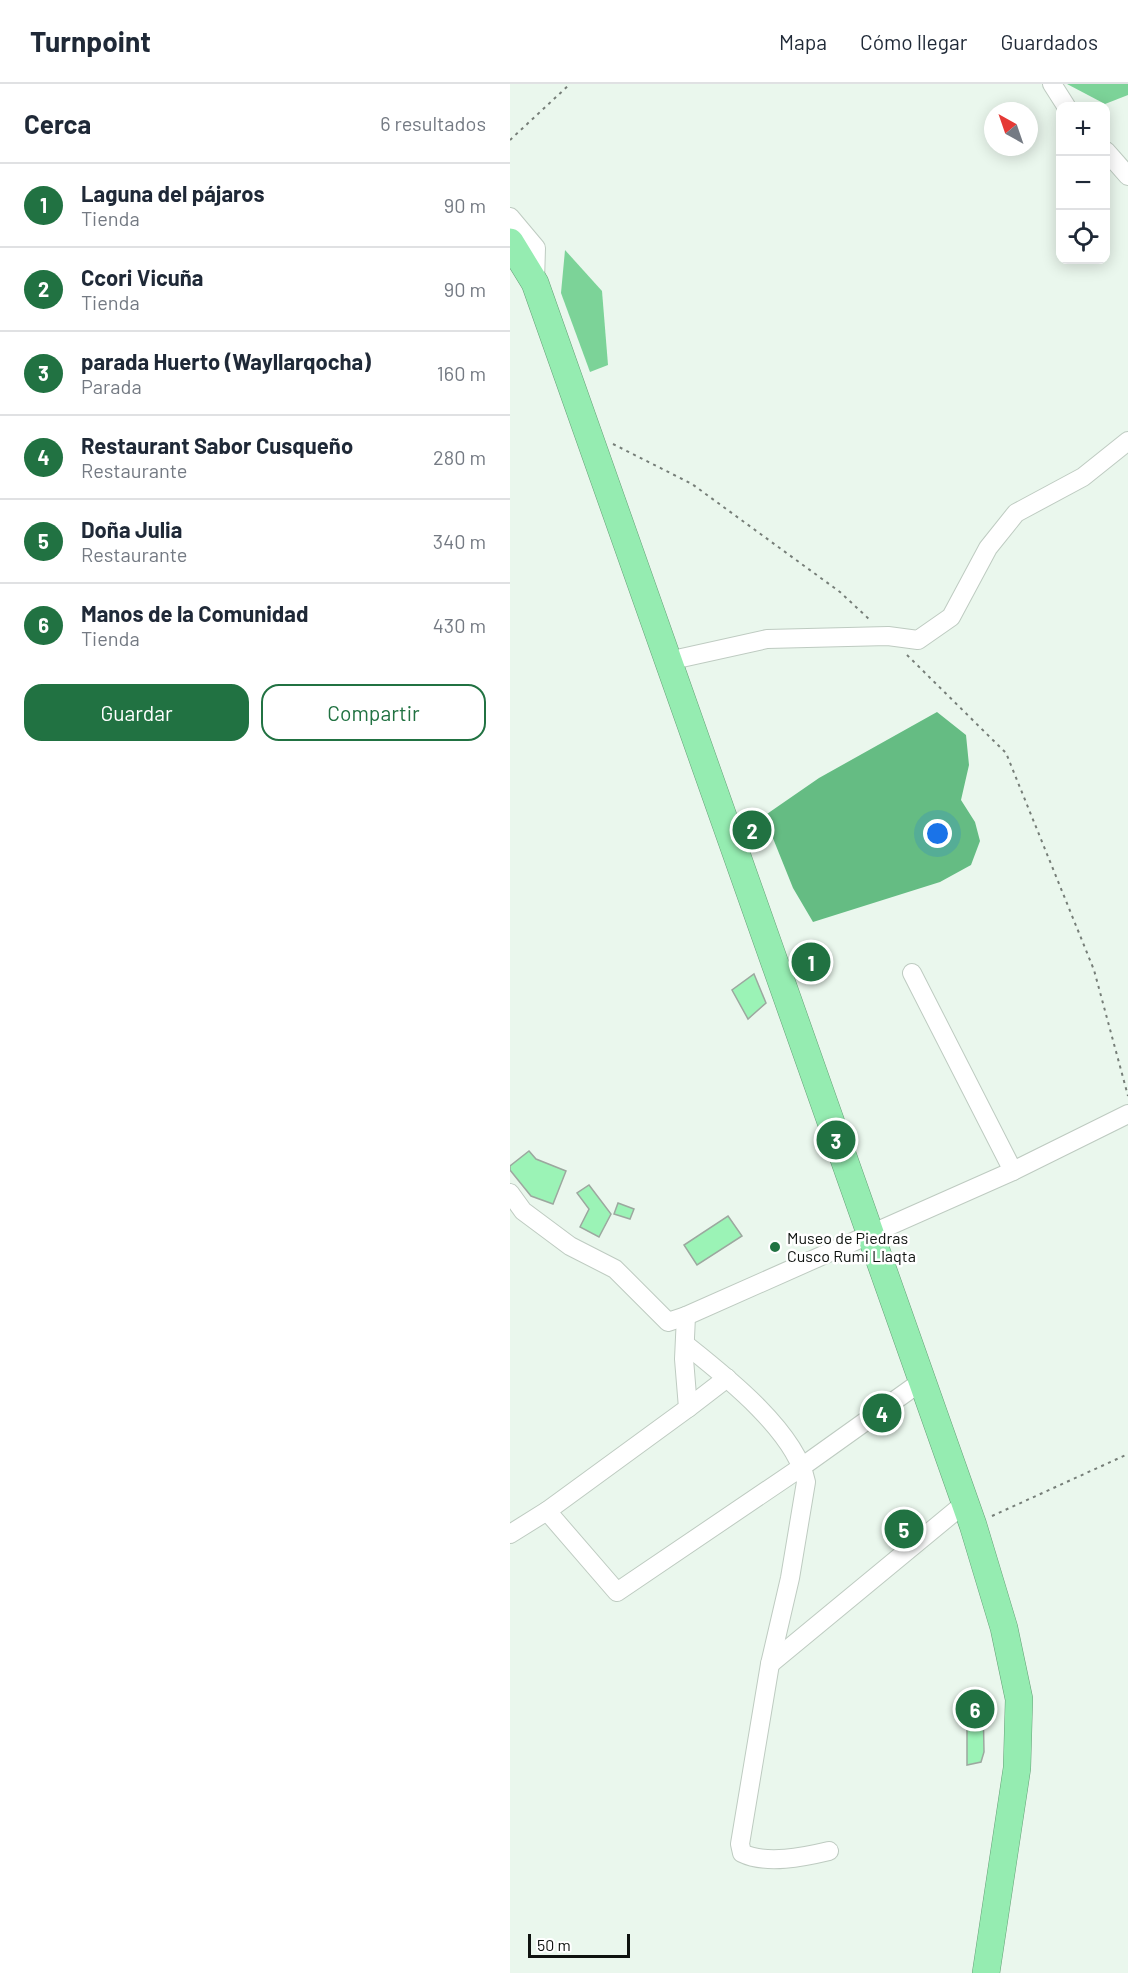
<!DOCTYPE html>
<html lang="es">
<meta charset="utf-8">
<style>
:root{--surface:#fff;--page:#f6f6f7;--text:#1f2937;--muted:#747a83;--line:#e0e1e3;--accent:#217242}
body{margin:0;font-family:Barlow,sans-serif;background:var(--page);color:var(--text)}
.controls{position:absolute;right:18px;top:18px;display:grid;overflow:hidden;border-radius:12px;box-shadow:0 3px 15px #0003}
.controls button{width:54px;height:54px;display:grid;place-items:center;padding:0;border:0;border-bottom:2px solid var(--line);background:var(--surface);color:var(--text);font:30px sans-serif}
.compass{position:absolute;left:474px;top:18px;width:54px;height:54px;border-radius:50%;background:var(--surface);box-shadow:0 3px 15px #0003;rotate:320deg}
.scale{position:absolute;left:18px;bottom:15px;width:102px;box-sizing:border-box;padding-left:6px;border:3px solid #0e120f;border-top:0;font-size:16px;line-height:21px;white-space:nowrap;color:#0e120f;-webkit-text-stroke:4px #fff;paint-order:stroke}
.you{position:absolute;left:428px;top:750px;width:21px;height:21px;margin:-15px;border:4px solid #fff;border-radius:50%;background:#1a73e8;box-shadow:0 0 0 9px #1a73e833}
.badge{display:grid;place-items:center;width:39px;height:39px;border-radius:50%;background:var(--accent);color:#fff;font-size:20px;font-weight:700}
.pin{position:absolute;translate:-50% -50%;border:3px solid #fff;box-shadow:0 2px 6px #0006}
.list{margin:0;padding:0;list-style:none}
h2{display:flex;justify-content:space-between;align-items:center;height:78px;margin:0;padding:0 24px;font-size:26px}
h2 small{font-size:20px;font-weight:400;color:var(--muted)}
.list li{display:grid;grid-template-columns:39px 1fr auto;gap:18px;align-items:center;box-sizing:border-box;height:84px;padding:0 24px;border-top:2px solid var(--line)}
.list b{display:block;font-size:22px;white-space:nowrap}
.list p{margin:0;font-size:20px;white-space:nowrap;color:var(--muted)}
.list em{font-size:20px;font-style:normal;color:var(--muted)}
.actions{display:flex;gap:12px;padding:18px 24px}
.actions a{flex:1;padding:14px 0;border:2px solid var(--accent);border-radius:18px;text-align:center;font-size:21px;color:var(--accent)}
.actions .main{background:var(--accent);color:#fff}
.icon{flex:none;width:33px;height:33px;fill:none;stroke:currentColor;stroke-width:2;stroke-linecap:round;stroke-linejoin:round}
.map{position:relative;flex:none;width:618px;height:1889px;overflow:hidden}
header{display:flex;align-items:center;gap:36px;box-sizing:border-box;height:84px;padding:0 30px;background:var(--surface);border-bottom:2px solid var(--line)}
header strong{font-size:28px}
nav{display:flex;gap:33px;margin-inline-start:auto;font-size:21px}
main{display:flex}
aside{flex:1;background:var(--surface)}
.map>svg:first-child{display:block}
</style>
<header>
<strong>Turnpoint</strong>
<nav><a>Mapa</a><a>Cómo llegar</a><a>Guardados</a></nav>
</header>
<main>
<aside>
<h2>Cerca<small>6 resultados</small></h2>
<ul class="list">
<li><span class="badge">1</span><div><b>Laguna del pájaros</b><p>Tienda</p></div><em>90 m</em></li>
<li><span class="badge">2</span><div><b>Ccori Vicuña</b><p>Tienda</p></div><em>90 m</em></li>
<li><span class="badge">3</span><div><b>parada Huerto (Wayllarqocha)</b><p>Parada</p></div><em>160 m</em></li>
<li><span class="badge">4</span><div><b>Restaurant Sabor Cusqueño</b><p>Restaurante</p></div><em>280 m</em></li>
<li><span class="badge">5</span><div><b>Doña Julia</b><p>Restaurante</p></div><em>340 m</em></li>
<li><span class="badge">6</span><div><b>Manos de la Comunidad</b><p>Tienda</p></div><em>430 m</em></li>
</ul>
<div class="actions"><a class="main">Guardar</a><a>Compartir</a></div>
</aside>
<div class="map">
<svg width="618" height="1889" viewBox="0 0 618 1889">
<rect width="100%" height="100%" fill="#eaf7ed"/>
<g fill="#7cd398">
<polygon points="557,0 618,0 618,11 595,20"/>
<polygon points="55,166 92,207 98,281 80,288 51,209"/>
</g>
<polygon fill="#65bc83" points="427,628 456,651 459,681 451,716 465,738 470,757 461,781 430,798 303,838 283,804 254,732 309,694"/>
<g fill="#9bf3b6" stroke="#9ca89f" stroke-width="1.5">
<polygon points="244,890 256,919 238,935 222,906"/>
<polygon points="19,1067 26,1075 56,1087 43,1120 21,1112 0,1086 0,1082"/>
<polygon points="79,1101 101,1130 89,1153 70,1143 79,1125 67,1109"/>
<polygon points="108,1119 124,1125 120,1135 104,1130"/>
<polygon points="218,1132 232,1152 187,1181 174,1161"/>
<polygon points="457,1617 473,1617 474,1668 471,1678 457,1681"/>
</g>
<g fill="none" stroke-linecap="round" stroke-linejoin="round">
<g stroke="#becbc1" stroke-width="20">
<g id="minor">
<polyline points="542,0 556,22"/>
<polyline points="596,67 618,92"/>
<polyline points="0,133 26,164 25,197"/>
<polyline points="158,577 257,555 378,552 408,556 441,533 478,464 506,429 573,393 618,357"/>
<polyline points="402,889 503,1087"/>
<polyline points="0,1109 13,1127 60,1162 105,1185 158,1238 176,1232"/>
<path d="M175 1260C214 1291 286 1347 296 1398L280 1494 260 1580 230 1760 232 1769C256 1781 294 1773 319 1767"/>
<polyline points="178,1324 217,1294"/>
<polyline points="37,1427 107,1508 293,1382 412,1297"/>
<polyline points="0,1450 37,1427 178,1324 174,1275 176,1232 503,1087 618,1030"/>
<polyline points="260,1580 455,1419"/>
</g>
</g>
<g stroke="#66a078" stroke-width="28">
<polyline id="highway" points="0,158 25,199 463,1441 494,1544 509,1615 507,1684 476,1889"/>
</g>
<g stroke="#767e78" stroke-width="2" stroke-dasharray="3 4.5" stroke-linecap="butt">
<polyline points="0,56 60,0"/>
<polyline points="103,360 182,400 330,508 360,536"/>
<polyline points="397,571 496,669 584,886 618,1012"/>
<polyline points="482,1432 618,1370"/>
</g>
<use href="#minor" stroke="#fff" stroke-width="18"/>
<use href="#highway" stroke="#95ecb1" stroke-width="27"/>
</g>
<circle fill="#217242" stroke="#fff" stroke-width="2" cx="265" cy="1163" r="6"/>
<g text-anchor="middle" stroke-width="5" stroke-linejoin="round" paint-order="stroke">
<g font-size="16" fill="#0e120f" stroke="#fff" text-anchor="start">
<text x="277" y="1160">Museo de Piedras<tspan x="277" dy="18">Cusco Rumi Llaqta</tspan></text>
</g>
</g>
</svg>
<div class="controls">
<button>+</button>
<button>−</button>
<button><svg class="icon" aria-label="locate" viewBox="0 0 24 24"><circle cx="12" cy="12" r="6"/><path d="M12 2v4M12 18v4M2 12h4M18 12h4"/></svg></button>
</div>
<svg class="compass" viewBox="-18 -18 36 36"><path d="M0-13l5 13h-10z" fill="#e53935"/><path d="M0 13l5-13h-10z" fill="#747a83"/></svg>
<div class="scale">50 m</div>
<div class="you"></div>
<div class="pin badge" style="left:301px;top:878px">1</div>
<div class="pin badge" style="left:242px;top:746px">2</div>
<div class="pin badge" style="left:326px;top:1056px">3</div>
<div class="pin badge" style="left:372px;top:1329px">4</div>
<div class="pin badge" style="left:394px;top:1445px">5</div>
<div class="pin badge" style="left:465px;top:1625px">6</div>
</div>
</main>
